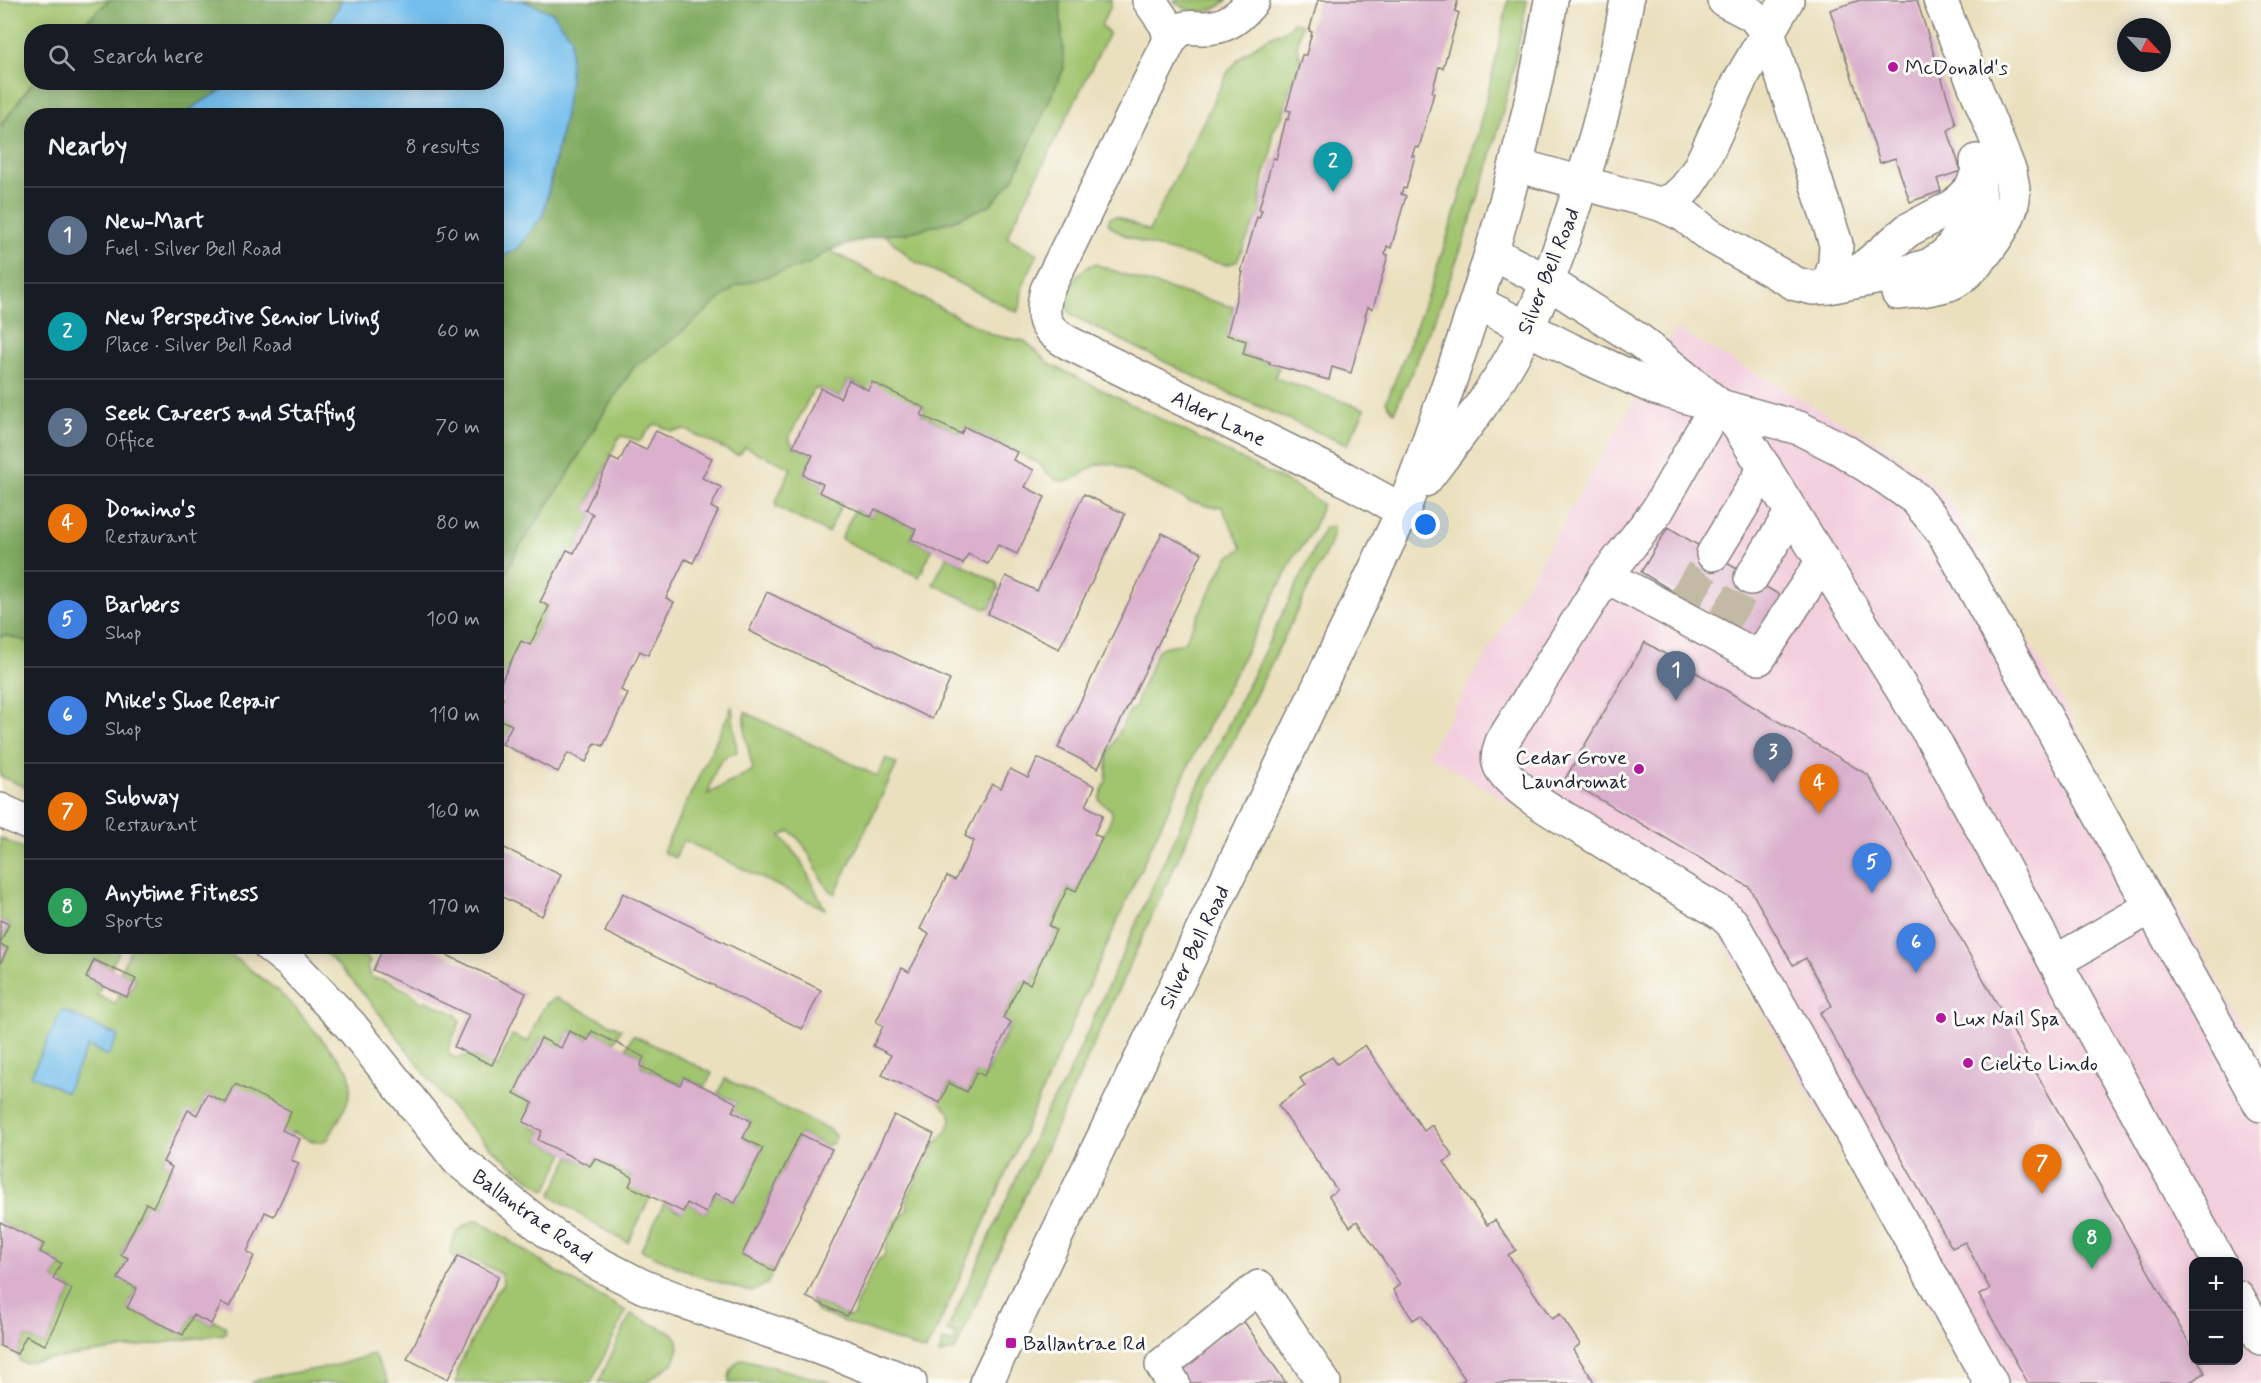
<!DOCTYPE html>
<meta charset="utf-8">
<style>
:root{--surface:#171b24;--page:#242831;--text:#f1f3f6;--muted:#9ea1a6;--line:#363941;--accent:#d690ce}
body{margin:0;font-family:Mynerve,sans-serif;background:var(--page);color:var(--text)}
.controls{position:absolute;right:18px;bottom:18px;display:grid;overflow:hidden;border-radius:12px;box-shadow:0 3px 15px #0003}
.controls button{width:54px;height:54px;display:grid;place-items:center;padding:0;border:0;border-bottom:2px solid var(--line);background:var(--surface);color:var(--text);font:30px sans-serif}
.compass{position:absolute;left:2117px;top:18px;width:54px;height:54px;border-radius:50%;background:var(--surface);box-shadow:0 3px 15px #0003;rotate:116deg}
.you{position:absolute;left:1426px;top:525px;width:21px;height:21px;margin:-15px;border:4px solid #fff;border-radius:50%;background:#1a73e8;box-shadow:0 0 0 9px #1a73e833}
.badge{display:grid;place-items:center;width:39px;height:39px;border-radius:50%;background:var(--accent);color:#fff;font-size:20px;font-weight:700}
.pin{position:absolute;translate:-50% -50px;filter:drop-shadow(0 2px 3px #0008)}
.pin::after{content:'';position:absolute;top:32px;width:21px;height:18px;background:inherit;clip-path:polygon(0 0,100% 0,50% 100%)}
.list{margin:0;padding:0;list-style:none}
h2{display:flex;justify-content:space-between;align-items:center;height:78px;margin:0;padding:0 24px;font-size:26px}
h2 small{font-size:20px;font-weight:400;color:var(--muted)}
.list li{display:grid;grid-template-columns:39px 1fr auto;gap:18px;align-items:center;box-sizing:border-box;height:96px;padding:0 24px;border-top:2px solid var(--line)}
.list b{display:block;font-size:22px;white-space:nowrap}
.list p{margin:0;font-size:20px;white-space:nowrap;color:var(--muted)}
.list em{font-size:20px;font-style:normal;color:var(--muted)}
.icon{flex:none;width:33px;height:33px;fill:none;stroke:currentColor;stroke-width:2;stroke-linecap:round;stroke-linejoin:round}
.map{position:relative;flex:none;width:2261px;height:1383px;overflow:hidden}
.search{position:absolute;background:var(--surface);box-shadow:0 3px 15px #0003;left:24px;top:24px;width:480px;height:66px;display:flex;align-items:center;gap:15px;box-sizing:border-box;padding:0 21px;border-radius:24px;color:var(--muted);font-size:22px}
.panel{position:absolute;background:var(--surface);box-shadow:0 3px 15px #0003;left:24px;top:108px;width:480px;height:846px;border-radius:24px}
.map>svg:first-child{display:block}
</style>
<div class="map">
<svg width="2261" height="1383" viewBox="0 0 2261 1383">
<rect width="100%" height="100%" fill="#fdfcf7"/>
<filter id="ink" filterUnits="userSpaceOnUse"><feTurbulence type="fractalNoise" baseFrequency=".0167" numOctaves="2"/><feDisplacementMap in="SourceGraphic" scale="12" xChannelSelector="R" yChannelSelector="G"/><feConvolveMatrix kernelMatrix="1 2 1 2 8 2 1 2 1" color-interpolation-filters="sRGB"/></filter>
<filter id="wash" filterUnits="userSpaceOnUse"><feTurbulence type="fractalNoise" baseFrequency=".008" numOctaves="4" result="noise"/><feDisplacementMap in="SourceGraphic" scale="24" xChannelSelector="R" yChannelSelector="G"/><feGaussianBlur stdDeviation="1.35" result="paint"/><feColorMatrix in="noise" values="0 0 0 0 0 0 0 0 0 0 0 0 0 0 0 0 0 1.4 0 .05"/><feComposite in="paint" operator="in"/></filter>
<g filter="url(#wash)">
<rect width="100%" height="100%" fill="#eae0be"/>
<path fill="#f3cfde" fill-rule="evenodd" d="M1676 329 1886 447 1919 472 1944 494 1958 514 2261 1059V1383H1971L1718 932 1710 923 1428 754ZM2194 1262H2238V1360H2194Z"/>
<g fill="#a1c46e" stroke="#627354" stroke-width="1.5">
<polygon points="0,0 109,0 76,31 32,32 32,83 0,127"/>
<polygon points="1060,0 1111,0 1111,6 1101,25 1109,33 1007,237 1038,254 1023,284 1020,308 1017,312 914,261 885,235 907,233 952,221 990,205 1014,178 1064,68"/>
<path d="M1173 0H1227C1212 15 1188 15 1173 0Z"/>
<path d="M1508 0H1527C1502 142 1455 281 1394 412L1386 402C1440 273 1482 137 1508 0Z"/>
<path d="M1293 22 1302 24 1297 47 1301 60 1296 77 1290 87 1283 115 1272 133V152L1264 176 1259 208 1262 210 1259 218 1257 217 1237 261 1227 265C1203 259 1120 242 1108 223L1110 218 1116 216 1149 231 1229 70C1239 57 1251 48 1266 39 1275 33 1288 33 1293 22Z"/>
<path d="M829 250 993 335 1025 341 1050 364 1295 486 1322 504C1317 523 1308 541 1295 555L1196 750 1137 877 934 1336 925 1351 817 1312 811 1300 849 1317 854 1315 856 1304 878 1260C887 1255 884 1253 886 1245 887 1234 897 1217 906 1212L908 1207 906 1201 923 1166 932 1156 931 1150C940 1136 965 1120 940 1103L949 1083 967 1092 977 1072 985 1076 1011 1023 1003 1018 1022 980 1030 984 1056 930 1049 926 1068 887 1076 891 1111 819C1116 806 1103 808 1099 799L1106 781 1108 754 1130 710 1136 707 1138 696 1158 650C1166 643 1177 647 1185 641L1227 558 1242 548 1221 506C1208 509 1204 503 1191 502L1114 464C1110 464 1104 463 1100 464 1085 468 1074 486 1057 480 1049 477 1044 467 1036 462L965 427 961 434 921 415 925 408 868 390 849 380 840 398 821 388 813 390 789 438 793 446 813 455 803 475 823 484 819 492 842 504 828 533 776 507V501L791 468 745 447 742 452 737 455 686 430 671 431 657 424 652 426 640 441 622 436 618 439 585 510 593 514 574 553 567 550 541 602 549 606 530 645 497 692 496 592 516 552 568 475 601 417 634 367 677 336 736 285 808 264Z"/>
<path d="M1095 264 1139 280 1233 307 1231 313 1233 314 1227 335 1246 341 1243 354 1279 367 1275 378 1365 409 1347 445 1226 392 1071 315C1069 311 1066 306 1066 302 1067 288 1082 266 1095 264Z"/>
<polygon points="855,509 871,517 875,509 916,529 911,539 932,549 919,577 841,539"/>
<polygon points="1333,526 1333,533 1329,546 1210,788 961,1337 955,1350 939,1355 943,1340 952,1344 957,1335 947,1331 1048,1108 1065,1082 1191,801 1325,527"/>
<polygon points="947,556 997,583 998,588 990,607 985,609 933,584"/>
<polygon points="5,635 31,643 31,790 0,776 0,637"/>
<path d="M732 707 737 753C716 755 713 778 708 794L753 770 745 734V712L877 776 886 758 897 764 835 894C820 885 816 864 806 849 802 842 796 836 790 831L781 836 801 861 825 909 684 840 675 858 663 852Z"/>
<polygon points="497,718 512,725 502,744 497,749"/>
<path d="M0 838 31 852 32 946 121 947 111 968 94 960 86 978 102 986 97 995 115 1004 119 994 127 997 136 979 120 972 132 947H221L278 991 297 1010 348 1070C358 1094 339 1118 328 1139 316 1147 305 1137 293 1132L291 1135 282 1130 235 1084 226 1103 207 1094 197 1115 189 1111 163 1162 172 1167 153 1207 146 1204 121 1254 128 1258 119 1279 137 1288 127 1308 183 1335 193 1315 211 1324 213 1320 225 1326 226 1332 224 1334 37 1361 24 1363 20 1361 17 1354 26 1336 45 1345 72 1289 53 1279 61 1263 40 1252 44 1244 0 1222V964L8 948 0 943 9 924 0 920Z"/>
<path d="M319 947H345L368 959 370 962 367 968 371 978 386 980 412 993 421 1002 426 1001 456 1014 460 1022 448 1049 450 1055 455 1058 471 1055 497 1067 512 1035 528 1042C534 1029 541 1000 557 998L621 1029 614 1042 592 1031 588 1040 569 1031 561 1048 541 1038 514 1093 533 1103 524 1122 542 1131 538 1140 564 1153 546 1191C508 1165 474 1134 444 1098 403 1047 368 992 319 947Z"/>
<polygon points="633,1035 712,1073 705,1087 684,1077 680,1085 640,1066 644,1057 626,1048"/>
<polygon points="725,1079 830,1130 836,1137 833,1143 826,1146 800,1134 742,1255 774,1271 767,1284 751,1292 698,1276 641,1250 664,1203 682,1212 687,1203 706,1213 715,1193 735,1203 763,1148 743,1138 751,1121 732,1111 737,1103 718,1093"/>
<polygon points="570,1156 590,1166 595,1158 633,1177 651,1196 628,1243 596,1225 551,1195"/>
<path d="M478 1220 557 1272 626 1311 591 1383H456L458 1368 496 1292 503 1285 502 1275 498 1272 472 1259 458 1256 456 1259 451 1254C448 1239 464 1222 478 1220Z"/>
<polygon points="631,1314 674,1334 678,1340 679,1348 674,1362 668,1367 645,1383 605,1383 601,1381 598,1383"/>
<polygon points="373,1354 389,1383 251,1383 262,1378 334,1366"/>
<path d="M743 1359 832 1383H729C728 1373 733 1363 743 1359Z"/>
</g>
<g fill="#80aa61" stroke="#51664e" stroke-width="1.5">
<polygon points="109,0 342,0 326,31 76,32"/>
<polygon points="521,0 1060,0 1064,68 1014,178 990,205 952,221 907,233 880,235 829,250 808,264 736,286 677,336 634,367 601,417 567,476 516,552 497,592 497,260 518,248 543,215 556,159 565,114 553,13"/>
<polygon points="32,83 234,83 193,107 187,115 32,116 31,643 5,635 0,637 0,127"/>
</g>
<g fill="#73beec" stroke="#4a7094" stroke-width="1.5">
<polygon points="342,0 521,0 553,13 571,37 570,79 565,114 543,215 518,248 497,260 496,116 187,115 193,107 234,83 496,82 496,32 326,31"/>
<polygon points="62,1010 118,1036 108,1056 88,1046 66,1092 31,1075"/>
</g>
<g id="blocks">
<g fill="#dab0cc">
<polygon points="1318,0 1458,0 1455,11 1459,13 1443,68 1439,67 1432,92 1434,93 1419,148 1415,147 1412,156 1415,156 1406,189 1403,188 1401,194 1406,196 1391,248 1387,246 1385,254 1388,255 1373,309 1368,307 1365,316 1366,317 1351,373 1332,367 1329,380 1269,364 1270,362 1243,354 1246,341 1227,335 1243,272 1241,272 1257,217 1259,218 1262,210 1259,209 1273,158 1276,159 1286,119 1288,120 1291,111 1286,110 1302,55 1306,55 1312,32 1309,31"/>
<polygon points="1860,0 1917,0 1956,124 1948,131 1961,171 1937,179 1941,191 1910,202 1895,158 1880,163 1830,10"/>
<polygon points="849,380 868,390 872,382 925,408 921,415 961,434 965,427 1017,452 1013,460 1034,470 1025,487 1045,497 1017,554 998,545 988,564 968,554 963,564 911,539 916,529 875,509 871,517 819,492 823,484 803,475 813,455 793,446 821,388 840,398"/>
<polygon points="656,431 712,458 702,478 721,487 711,507 718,511 693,563 685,559 666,598 674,602 648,655 640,651 621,690 628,694 603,746 595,743 586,762 568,753 558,772 502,744 512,725 496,718 496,712 503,698 496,695 496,692 521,641 530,645 549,606 540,602 567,550 574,553 593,514 585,510 611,458 619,462 629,442 646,450"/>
<polygon points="1084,494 1125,514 1059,649 988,614 1006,576 1037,591"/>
<polygon points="1668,527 1791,602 1764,647 1641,572"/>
<polygon points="1162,533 1202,553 1098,768 1058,748"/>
<polygon points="767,592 950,680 932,719 749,631"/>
<polygon points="1645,642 1868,775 2194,1352 2194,1360 2198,1360 2205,1373 2188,1383 2028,1383 1979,1295 1990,1289 1965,1242 1952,1248 1820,1013 1832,1006 1806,958 1793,965 1749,887 1565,779"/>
<polygon points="1038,758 1095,786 1086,806 1103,815 1094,834 1102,838 1076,891 1068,887 1049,926 1056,930 1030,984 1022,980 1003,1018 1011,1022 984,1076 977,1072 967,1092 949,1083 940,1103 882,1075 891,1055 873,1046 883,1026 876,1022 902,968 909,972 929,934 920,929 947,876 955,880 974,841 965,836 992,784 1001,788 1010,769 1028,778"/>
<polygon points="496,844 561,875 542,916 496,894"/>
<polygon points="623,893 821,990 802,1029 605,932"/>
<polygon points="0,920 9,924 0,943"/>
<polygon points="0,944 8,948 0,964"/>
<polygon points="384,946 428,946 526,993 492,1065 454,1047 469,1015 373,970"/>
<polygon points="94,960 136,979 127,997 86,978"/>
<polygon points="569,1031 588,1040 592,1031 644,1057 640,1066 680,1085 684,1077 737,1103 732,1111 751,1121 743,1138 763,1148 735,1203 715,1193 706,1213 687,1203 683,1212 629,1186 633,1177 595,1158 590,1166 538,1140 542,1131 523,1122 533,1103 514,1093 541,1038 561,1048"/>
<polygon points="1365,1045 1424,1131 1432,1125 1453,1156 1444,1162 1487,1225 1495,1220 1516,1250 1508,1255 1552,1319 1560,1314 1580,1344 1573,1350 1595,1383 1458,1383 1465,1379 1421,1315 1413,1320 1393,1290 1400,1284 1357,1221 1350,1227 1329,1196 1337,1190 1278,1105 1305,1086 1300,1078 1332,1057 1337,1064"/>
<polygon points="235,1084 291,1111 282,1130 300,1139 291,1160 299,1163 274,1216 265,1212 247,1252 254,1256 230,1307 222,1303 211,1324 193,1315 183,1335 127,1308 137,1288 118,1279 128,1258 121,1255 146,1203 153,1207 172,1167 163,1162 188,1110 197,1115 207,1094 226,1103"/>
<polygon points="894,1115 934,1134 847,1316 806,1297"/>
<polygon points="800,1134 832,1149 774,1271 742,1255"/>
<polygon points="0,1222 44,1244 40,1252 61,1263 53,1279 72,1289 45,1345 26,1336 17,1354 0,1346"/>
<polygon points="458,1256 499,1276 448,1379 407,1359"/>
<polygon points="1243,1320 1286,1383 1189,1383 1176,1365"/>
</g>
</g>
</g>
<g filter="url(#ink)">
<use href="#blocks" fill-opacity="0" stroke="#86817c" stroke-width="1.5"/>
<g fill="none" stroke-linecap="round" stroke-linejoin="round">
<g stroke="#c2baa4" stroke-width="33" stroke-dasharray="33 16" stroke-linecap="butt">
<polyline points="1685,599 1713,554"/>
<polyline points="1723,622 1751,578"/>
</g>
<g stroke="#86817c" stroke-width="36">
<g id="minor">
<polyline points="1149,0 1167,26 1170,40"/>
<path d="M1253 0C1243 13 1230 25 1214 27 1193 31 1185 20 1170 40L1047 290C1040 317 1043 328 1067 342L1343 478 1403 511"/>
<polyline points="1724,0 1753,15 1769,35 1836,244 1835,263 1828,287"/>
<polyline points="1787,0 1740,80 1700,167 1686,188 1674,199 1660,204 1684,215 1709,235 1796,284 1813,288 1828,287 1906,272 1930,265 1942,257 1949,251 1965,228 1980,201 1977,161"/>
<polyline points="1516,165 1660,204"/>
<polyline points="1492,253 1548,282 1640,341 1726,411 1739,427 1936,744 2219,1262"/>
<polyline points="1841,281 1862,269 1908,230 1954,206 1972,187 1977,174"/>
<path d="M1898 293C1915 291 1933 289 1949 284 1973 275 2006 229 2012 204 2015 193 2012 183 2010 172L1940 0"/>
<polyline points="1476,302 1573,351 1655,388 1799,428 1841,449 1888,479 1916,499 1943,532 2261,1105"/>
<path d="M1717 405 1657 511 1606 576 1502 742C1499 751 1496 759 1501 768 1515 791 1562 817 1586 831 1631 859 1675 886 1721 913L1732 923 1848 1126 1991 1383"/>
<path d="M1425 480C1457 438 1491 396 1516 350 1539 307 1556 262 1571 215 1596 143 1614 75 1627 0"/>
<polyline points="1713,554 1765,468"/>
<polyline points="1606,576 1759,658 1823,561"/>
<polyline points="1751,578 1792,512"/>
<polyline points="0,810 32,825"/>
<polyline points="270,946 290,962 351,1026 458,1160 551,1234 597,1263 642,1286 681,1301 837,1354 910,1383"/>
<polyline points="2055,962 2151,907"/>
<polyline points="2238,1297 2261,1338"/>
<path d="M986 1383 1403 511C1465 345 1522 176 1551 0"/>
<polyline points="1173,1383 1162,1365 1259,1287 1324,1383"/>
</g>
</g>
<use href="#minor" stroke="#fff" stroke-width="33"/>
</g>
</g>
<g fill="#b5179e" stroke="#fdfcf7" stroke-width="2">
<circle cx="1893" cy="67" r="6"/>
<circle cx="1639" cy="769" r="6"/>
<circle cx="1941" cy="1018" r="6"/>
<circle cx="1968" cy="1063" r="6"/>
<rect x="1005" y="1337" width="12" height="12" rx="3"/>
</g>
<g text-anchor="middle" stroke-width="6" stroke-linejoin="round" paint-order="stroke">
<g font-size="21" fill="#22223b" stroke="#fdfcf7" text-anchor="start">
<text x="1905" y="74">McDonald's</text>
<text x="1627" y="764" text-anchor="end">Cedar Grove<tspan x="1627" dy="24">Laundromat</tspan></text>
<text x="1953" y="1025">Lux Nail Spa</text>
<text x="1980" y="1070">Cielito Lindo</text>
<text x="1023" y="1350">Ballantrae Rd</text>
</g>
<g font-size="21" fill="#22223b" stroke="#fdfcf7">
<text transform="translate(1548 271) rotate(-68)" y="7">Silver Bell Road</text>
<text transform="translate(1219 418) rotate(26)" y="7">Alder Lane</text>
<text transform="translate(1194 947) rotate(-64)" y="7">Silver Bell Road</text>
<text transform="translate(533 1216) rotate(36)" y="7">Ballantrae Road</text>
</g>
</g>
</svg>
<div class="controls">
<button>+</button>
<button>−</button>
</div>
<svg class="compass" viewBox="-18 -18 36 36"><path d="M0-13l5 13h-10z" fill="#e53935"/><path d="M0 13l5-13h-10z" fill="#9ea1a6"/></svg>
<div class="you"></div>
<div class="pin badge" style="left:1676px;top:701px;background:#5c6f8a">1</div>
<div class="pin badge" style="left:1333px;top:192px;background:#0f9aa8">2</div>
<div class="pin badge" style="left:1773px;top:783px;background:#5c6f8a">3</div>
<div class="pin badge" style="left:1819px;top:814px;background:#e8710a">4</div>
<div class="pin badge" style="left:1872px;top:893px;background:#3f7fe0">5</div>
<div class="pin badge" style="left:1916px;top:973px;background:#3f7fe0">6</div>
<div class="pin badge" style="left:2042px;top:1194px;background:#e8710a">7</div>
<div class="pin badge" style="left:2092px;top:1269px;background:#2e9e5b">8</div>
<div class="search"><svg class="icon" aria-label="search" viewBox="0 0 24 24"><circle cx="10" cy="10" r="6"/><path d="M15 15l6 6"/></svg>Search here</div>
<section class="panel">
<h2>Nearby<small>8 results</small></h2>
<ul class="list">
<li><span class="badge" style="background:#5c6f8a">1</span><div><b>New-Mart</b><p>Fuel · Silver Bell Road</p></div><em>50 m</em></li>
<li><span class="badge" style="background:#0f9aa8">2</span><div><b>New Perspective Senior Living</b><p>Place · Silver Bell Road</p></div><em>60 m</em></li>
<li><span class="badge" style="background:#5c6f8a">3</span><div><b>Seek Careers and Staffing</b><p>Office</p></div><em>70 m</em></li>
<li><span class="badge" style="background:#e8710a">4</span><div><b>Domino's</b><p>Restaurant</p></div><em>80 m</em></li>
<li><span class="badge" style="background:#3f7fe0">5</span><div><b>Barbers</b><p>Shop</p></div><em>100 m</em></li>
<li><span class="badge" style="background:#3f7fe0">6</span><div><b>Mike's Shoe Repair</b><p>Shop</p></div><em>110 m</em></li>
<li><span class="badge" style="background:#e8710a">7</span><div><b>Subway</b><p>Restaurant</p></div><em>160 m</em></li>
<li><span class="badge" style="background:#2e9e5b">8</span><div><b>Anytime Fitness</b><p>Sports</p></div><em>170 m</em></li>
</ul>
</section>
</div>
